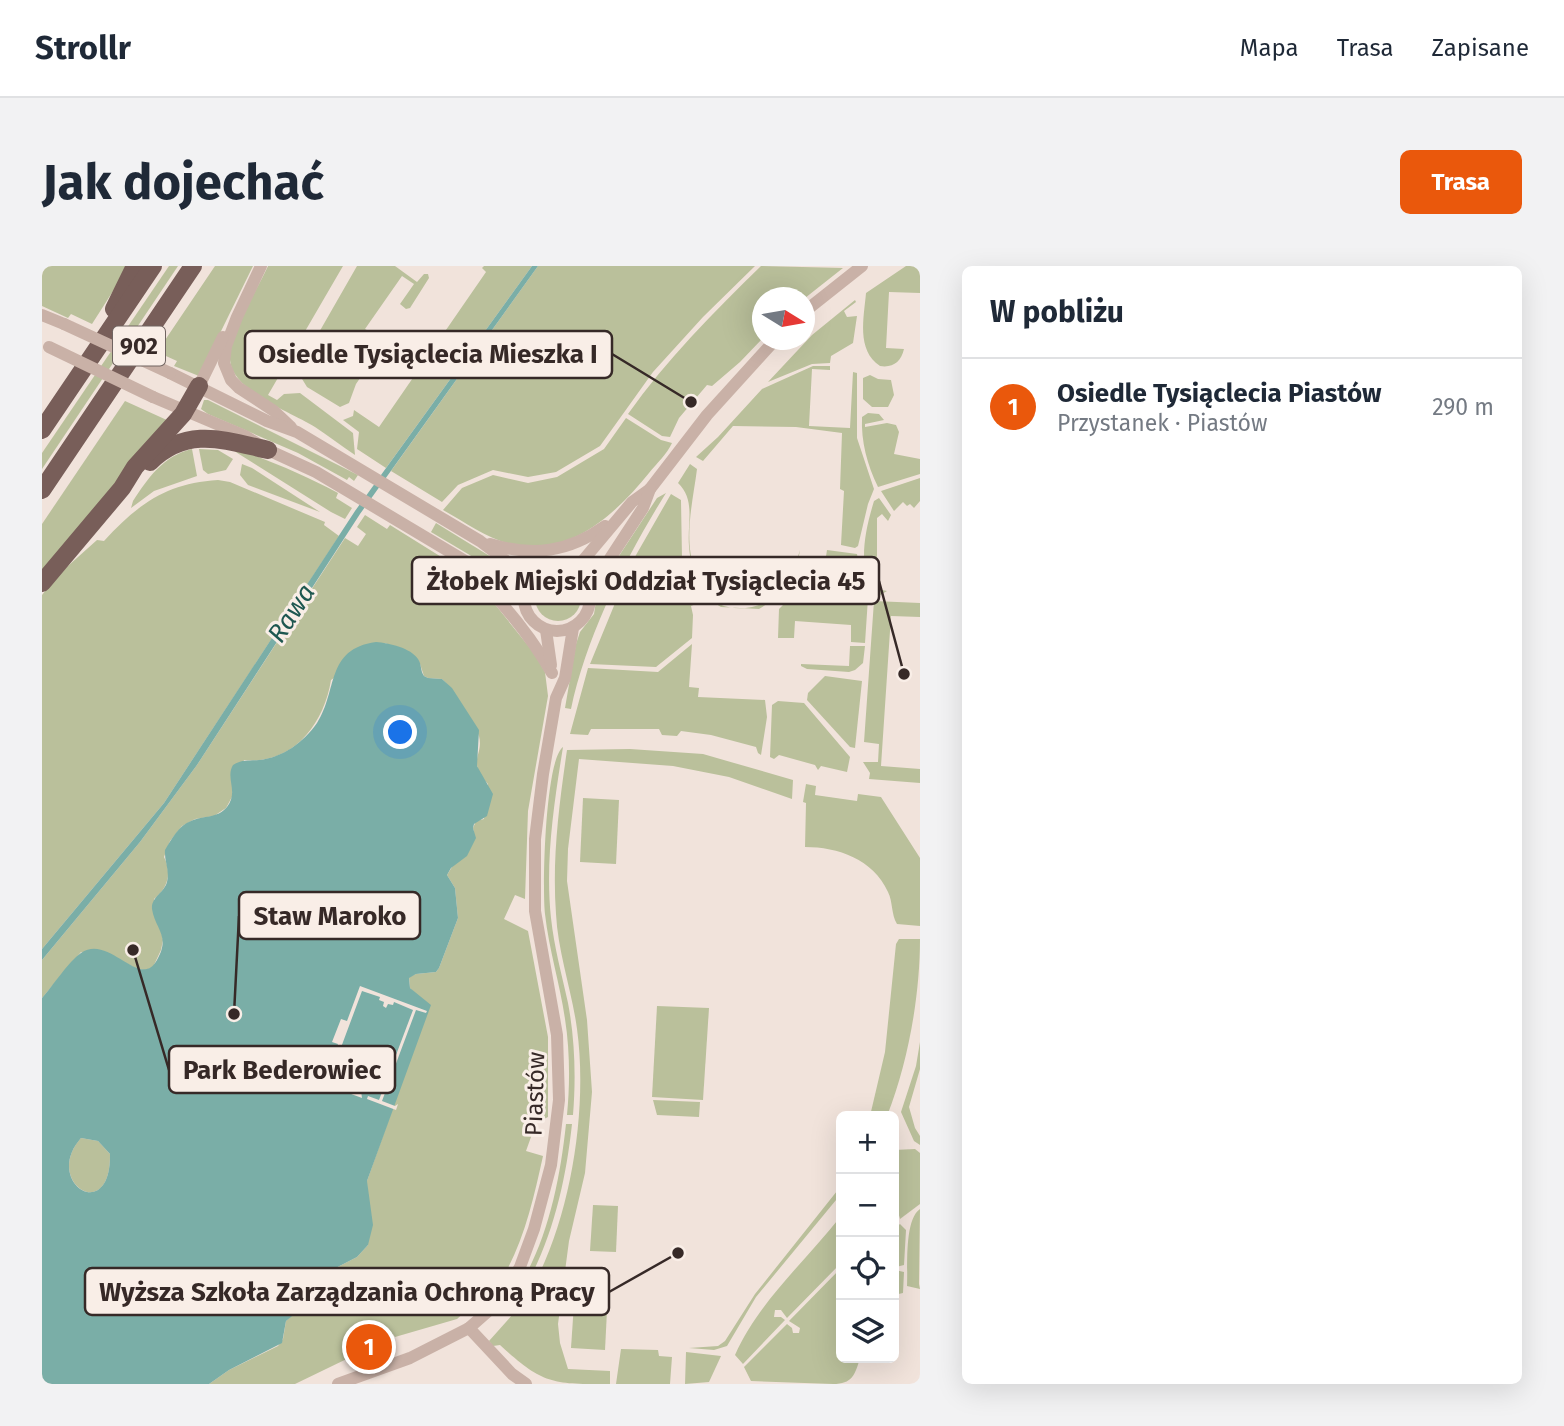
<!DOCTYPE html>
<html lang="pl">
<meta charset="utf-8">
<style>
:root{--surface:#fff;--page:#f2f2f3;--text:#1f2937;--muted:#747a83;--line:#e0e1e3;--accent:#ea580c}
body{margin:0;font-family:"Fira Sans",sans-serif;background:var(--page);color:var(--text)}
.controls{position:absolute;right:21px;bottom:21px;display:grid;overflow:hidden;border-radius:10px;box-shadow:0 7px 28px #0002}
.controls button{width:63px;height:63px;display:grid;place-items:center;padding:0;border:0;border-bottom:2px solid var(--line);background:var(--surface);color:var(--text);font:35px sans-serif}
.compass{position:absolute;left:710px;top:21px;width:63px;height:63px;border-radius:50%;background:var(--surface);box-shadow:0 7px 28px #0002;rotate:101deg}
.you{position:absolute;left:359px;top:467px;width:24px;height:24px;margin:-18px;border:5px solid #fff;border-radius:50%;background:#1a73e8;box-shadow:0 0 0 10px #1a73e833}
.badge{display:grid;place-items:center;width:46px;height:46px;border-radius:50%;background:var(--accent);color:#fff;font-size:23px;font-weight:700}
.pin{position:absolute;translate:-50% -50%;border:4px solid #fff;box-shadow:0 2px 7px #0006}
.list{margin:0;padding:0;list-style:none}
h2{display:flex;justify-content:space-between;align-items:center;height:91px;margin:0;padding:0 28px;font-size:30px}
h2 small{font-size:23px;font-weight:400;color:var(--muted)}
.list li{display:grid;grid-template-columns:46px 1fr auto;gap:21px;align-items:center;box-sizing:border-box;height:98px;padding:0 28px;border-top:2px solid var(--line)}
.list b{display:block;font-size:26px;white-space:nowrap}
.list p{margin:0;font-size:23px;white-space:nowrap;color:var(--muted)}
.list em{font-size:23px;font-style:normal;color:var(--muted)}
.icon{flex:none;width:38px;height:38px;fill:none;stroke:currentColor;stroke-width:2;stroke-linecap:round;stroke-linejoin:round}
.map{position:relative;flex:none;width:878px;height:1118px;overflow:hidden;border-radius:10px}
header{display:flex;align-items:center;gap:42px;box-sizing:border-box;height:98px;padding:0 35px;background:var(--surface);border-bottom:2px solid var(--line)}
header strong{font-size:33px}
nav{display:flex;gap:38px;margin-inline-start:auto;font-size:24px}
.intro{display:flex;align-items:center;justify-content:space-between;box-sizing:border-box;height:168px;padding:0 42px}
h1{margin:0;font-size:49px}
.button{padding:18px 32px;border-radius:10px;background:var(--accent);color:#fff;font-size:24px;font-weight:700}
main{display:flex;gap:42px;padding:0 42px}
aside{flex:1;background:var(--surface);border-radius:10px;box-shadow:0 7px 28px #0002}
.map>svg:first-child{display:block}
</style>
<header>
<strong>Strollr</strong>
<nav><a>Mapa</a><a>Trasa</a><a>Zapisane</a></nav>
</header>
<div class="intro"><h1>Jak dojechać</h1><a class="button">Trasa</a></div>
<main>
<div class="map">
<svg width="878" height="1118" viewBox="0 0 878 1118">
<rect width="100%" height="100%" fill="#f1e3db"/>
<g fill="#bac09b">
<polygon points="0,0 87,0 50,58 29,48 26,52 0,40"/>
<polygon points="127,0 136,0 0,203 0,187"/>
<polygon points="173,0 211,0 157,110 132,100 135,95 115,86"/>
<path d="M226 0H301L226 129 235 134 242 128 258 127 311 167 313 189C299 180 287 170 273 161 249 146 190 125 188 94 186 71 216 22 226 0Z"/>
<polygon points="315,0 353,0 375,16 382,8 386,8 387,12 368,42 364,43 358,38 372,18 360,10 323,63 328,66 315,87 329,96 314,118 307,137 298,141 265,121 257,108 260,96"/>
<polygon points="442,0 490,0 344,202 315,183 317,166 301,154 311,150 312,144 337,161 444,6 440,2"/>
<polygon points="496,0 713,0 661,51 611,106 558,180 514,206 486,211 451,204 416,219 400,236 349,205"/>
<path d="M719 0 801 2 763 32H720V73L698 96 670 120 665 119 637 152 628 171 620 170 586 148C625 93 671 47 719 0Z"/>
<path d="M864 0H878V27L847 26 844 82 862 83C859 96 851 102 838 100 814 84 822 51 824 27Z"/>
<polygon points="813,34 814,36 802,45 805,51 815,50 811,77 789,90 788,97 770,98 726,116 770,69"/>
<polygon points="771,100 788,100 788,104 770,103 767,160 808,162 811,106 815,107 815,172 832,223 826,238 816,280 813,282 799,279 802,225 798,223 800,167 754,161 691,160 661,195 654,191 676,171 720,123"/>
<polygon points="828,109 836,113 849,114 852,129 846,141 830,141 821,133 821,112"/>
<polygon points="162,134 166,134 316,209 312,215 307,211 305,214 256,187 166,148 159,143"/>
<polygon points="83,135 127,155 0,305 0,258"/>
<path d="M826 147 837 148 842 154 823 158V161L845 157 854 159 857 166 852 188 878 193V208L836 221C825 198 819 176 820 151Z"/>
<path d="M584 152 619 174 630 177C625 188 615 197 607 207 575 247 525 294 468 278 444 272 423 256 401 244L420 222 451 209 486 217 515 211 562 183Z"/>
<path d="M181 178C221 192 259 207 296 227L294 232 310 242 303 253 289 246Z"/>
<path d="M150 183 155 210 112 225 89 242 91 235C106 212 121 190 150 183Z"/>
<polygon points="157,183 176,184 191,193 184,204 166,208 161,204"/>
<polygon points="200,198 210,202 278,246 206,219 198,209"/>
<path d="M648 198 655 203C651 235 641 273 653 304 656 314 667 334 677 338 699 348 726 340 741 322 750 311 754 296 758 284 754 309 739 331 717 343L679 341C672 337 668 332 663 326 653 312 648 297 647 280 645 257 654 234 636 217Z"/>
<polygon points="878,212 878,235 872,242 868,238 865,240 861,236 852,245 839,225"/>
<path d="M176 214 188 216 283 256 282 259 297 270 122 537 0 683V329L17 308 55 274 62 275C96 238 125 217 176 214Z"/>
<path d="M624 227C585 289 544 371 529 443L523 442 534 378 538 366 552 348 556 322 615 232Z"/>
<polygon points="629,228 639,234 640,292 643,306 659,336 649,340 651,349 650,372 614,401 548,398 590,296"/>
<path d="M837 232 849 249 846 255 840 248 835 252V323L845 325 835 331 829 329C817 296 822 268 832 235Z"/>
<path d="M323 249 345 263 348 259 417 302 443 326 492 387 503 406 506 430 486 545 483 633 473 629 462 653 486 665 506 771V851L500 854 504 844 499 843 484 885 501 890C490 940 479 989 448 1031L443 1028 415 1053 353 1071 351 1068 314 1084 315 1088 253 1118H167L187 1104 236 1080 241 1073 244 1055 274 1027 281 1011 286 1006 315 991 326 979 325 915 386 742 368 722 367 711 374 708 394 706 397 702 416 652 413 622 405 609 432 566 431 562 434 555 442 553 446 518C424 494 442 490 437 470 434 459 409 420 400 413L386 412 382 410 378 398 370 388 343 377 289 414C282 458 251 499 202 494L191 520 190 531 184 542 172 550 153 553 140 560 128 575 122 591C130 607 126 622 112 633V648L119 664 121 674 119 684 111 701 104 704 95 703 84 697 39 686 0 732V694L98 576 155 499 303 272 316 280 324 268 315 261Z"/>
<polygon points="394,257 480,310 478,319 389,266"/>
<polygon points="785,284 815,288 819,311 826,332 823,377 809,376 809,359 753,355 752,372 736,372 737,343 783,297"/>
<circle cx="516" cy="332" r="23"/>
<polygon points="832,335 878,337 878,351 849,350 839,500 878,503 878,517 827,513 828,507 821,496 836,496 837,478 822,476"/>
<polygon points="650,378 647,421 657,422 656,431 723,434 725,451 719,489 716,487 714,481 669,469 639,465 635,470 620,469 617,463 549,463 546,469 528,468 546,402 616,406"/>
<polygon points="808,380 823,380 821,397 813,404 807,406 765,403 759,400 759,398 807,400"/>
<polygon points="783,410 820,415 813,482 808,481 765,434 766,427"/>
<polygon points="736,435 762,437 808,491 805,506 779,500 776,504 773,499 737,489 732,493 728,491 730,439"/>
<path d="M521 481C512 537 503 596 509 652 512 681 520 709 526 737 533 774 534 812 531 849H525C528 818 528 785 523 753 518 718 507 684 503 648 500 623 503 494 521 481Z"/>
<path d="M588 483 661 488 751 514 750 533 687 511 631 500 537 493 526 583 525 615 545 754 550 826 543 907 527 975 516 1058 518 1077 526 1103 568 1105V1118C509 1118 501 1118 458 1079L451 1080 447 1075C462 1058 478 1042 490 1022 529 951 546 843 535 763 530 725 516 687 514 648 510 593 517 539 525 484Z"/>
<path d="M764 518 774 520 773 529 815 535 816 528 839 531 878 592V660L855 658C849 648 851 636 846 626 831 593 796 581 763 581L764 537 761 536Z"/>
<polygon points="541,532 577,534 574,598 538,596"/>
<path d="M857 673H878C878 730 866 797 845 850H828L843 786 854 678Z"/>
<polygon points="615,740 667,742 661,834 610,831"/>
<polygon points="878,776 878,803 867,841 873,862 878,870 878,879 872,875 859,846 874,800"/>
<polygon points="611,834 658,836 657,851 615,849"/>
<path d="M524 858H530C523 923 507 988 470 1043L463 1042C503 989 517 922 524 858Z"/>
<path d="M39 872 56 875 68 888C69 960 0 916 39 872Z"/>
<polygon points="873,883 878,887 878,938 858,953 852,930 852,884"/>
<polygon points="799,920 799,928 714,1031 685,1080 672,1084 647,1082 676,1080 683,1075 713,1028"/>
<polygon points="551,939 576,940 574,986 548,985"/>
<path d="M878 943 877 1018 878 1023 865 1020C866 1001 862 954 878 943Z"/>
<path d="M799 950V997L745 1052 739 1044H733L732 1051H739L743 1054 701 1098 693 1089C717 1035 763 996 799 950Z"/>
<polygon points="858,958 864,964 862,999 854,1001 853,1004 862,1006 861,1027 852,1029 852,963"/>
<path d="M799 1002V1092H818C813 1109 810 1118 791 1118L709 1115 702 1101 745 1058 750 1062 751 1067H757L758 1062 747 1055Z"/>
<polygon points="533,1023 566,1025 563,1084 529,1082"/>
<polygon points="579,1083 616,1084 617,1090 630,1091 628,1118 574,1118"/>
<polygon points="644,1086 679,1090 667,1116 643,1118"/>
</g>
<g fill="#7aaea7" fill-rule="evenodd">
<polygon points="490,0 496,0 318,248 155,499 98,576 0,694 0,683 122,537 313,245"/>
<path d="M334 376C347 377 369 382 376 393 380 399 378 404 382 410L386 412 400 413 410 422 437 464 435 500 451 528 445 550 432 558 431 562 434 572 425 590 409 602 405 609 413 622 416 652 397 702 394 706 374 708 367 712 368 722 389 739 325 915 331 959 326 979 315 991 286 1006 282 1011 270 1034 244 1055 240 1077 187 1104 167 1118H0V732C10 721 27 695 39 687 67 667 98 725 115 694 129 670 113 663 110 643 109 631 122 627 125 616 128 604 122 595 123 584 129 574 137 559 149 555 162 549 175 553 185 541 197 526 183 512 191 499 200 493 207 495 217 494 240 492 262 476 275 457 296 425 283 383 334 376ZM39 872 56 875 68 888C69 960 0 916 39 872Z"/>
</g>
<polygon fill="#f1e3db" points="318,720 385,745 384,747 374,744 340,835 353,840 356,838 354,844 325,833 326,830 337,834 371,744 352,736 351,739 346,738 344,742 341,740 342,736 337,734 338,731 320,725 288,811 293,814 292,818 304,823 305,820 310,822 312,817 315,818 314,823 319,825 320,832 282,818 296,778 290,776 299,753 305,755"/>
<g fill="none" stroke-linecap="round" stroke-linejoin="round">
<g stroke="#c9b1a7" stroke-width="12">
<polyline points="219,0 195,51 184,80 182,97 189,114 197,122 232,145 249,161"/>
<polyline points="762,46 820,0"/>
<polyline points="0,49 22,58"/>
<polyline points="128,107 225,155 255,166 438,275 467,297 491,308"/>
<polyline points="157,120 181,71"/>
<polyline points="111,131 203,170 226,184 274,206 482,330"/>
<path d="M448 278C491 291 527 286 563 260"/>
<circle cx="515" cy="332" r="33"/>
<path d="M428 304C459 334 488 369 510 407"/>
<polyline points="533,304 590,236 608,223 665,149 733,74"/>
<polyline points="548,323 601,242 608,223"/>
<polyline points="504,364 509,399"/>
<polyline points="427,1062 470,1108 484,1118"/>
<polyline points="296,1118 368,1092 427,1062 452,1040 466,1021 478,1001 492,963 509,899 517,834 515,769 493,645 493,573 501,508 514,432 523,412 531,362"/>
</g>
<g stroke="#785e59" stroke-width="18">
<polyline points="72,43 93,0"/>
<polyline points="0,164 111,0"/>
<path d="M108 196C145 160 182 174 226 184"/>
<polyline points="0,224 151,0"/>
<polyline points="0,317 80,222 93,201 141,148 157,120"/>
</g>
<g stroke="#c9b1a7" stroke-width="12">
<polyline points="22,58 128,107"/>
<polyline points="7,81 111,131"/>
</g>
</g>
<g text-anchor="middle" stroke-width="6" stroke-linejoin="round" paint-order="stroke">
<rect fill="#f9eee7" stroke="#706461" stroke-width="2" x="71" y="60.5" width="52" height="39" rx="5"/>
<g font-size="23" font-weight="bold" fill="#362927">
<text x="97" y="88">902</text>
</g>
<g font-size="24" fill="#362927" stroke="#f9eee7">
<text transform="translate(493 828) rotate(-88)" y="8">Piastów</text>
</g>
<g font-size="26" font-style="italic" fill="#1e5750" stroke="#f9eee7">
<text transform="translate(249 347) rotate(-57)" y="9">Rawa</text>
</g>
</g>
<path fill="none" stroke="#362927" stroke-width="2.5" d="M649 136L570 88M862 408L837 315M192 748L197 650M91 684L127 804M636 987L567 1026"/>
<g fill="#362927" stroke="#f9eee7" stroke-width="2.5">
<circle cx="649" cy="136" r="7"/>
<circle cx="862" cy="408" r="7"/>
<circle cx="192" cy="748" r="7"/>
<circle cx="91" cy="684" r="7"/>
<circle cx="636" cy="987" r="7"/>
</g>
<g fill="#f9eee7" stroke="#362927" stroke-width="2.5">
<rect x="203" y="65" width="367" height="47" rx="7"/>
<rect x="370" y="291" width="467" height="47" rx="7"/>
<rect x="197" y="626" width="181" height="47" rx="7"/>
<rect x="127" y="780" width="226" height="47" rx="7"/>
<rect x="43" y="1002" width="524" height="47" rx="7"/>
</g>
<g font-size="26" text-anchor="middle" font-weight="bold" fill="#362927">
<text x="386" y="97">Osiedle Tysiąclecia Mieszka I</text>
<text x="604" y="324">Żłobek Miejski Oddział Tysiąclecia 45</text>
<text x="288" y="659">Staw Maroko</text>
<text x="240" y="813">Park Bederowiec</text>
<text x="305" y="1035">Wyższa Szkoła Zarządzania Ochroną Pracy</text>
</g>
</svg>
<div class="controls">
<button>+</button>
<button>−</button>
<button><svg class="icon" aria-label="locate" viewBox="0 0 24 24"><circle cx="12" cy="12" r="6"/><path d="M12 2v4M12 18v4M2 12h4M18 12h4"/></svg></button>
<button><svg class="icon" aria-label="layers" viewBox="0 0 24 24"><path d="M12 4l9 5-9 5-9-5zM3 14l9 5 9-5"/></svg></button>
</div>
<svg class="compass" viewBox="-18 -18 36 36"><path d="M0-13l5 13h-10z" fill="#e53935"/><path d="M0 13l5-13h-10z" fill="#747a83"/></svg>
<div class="you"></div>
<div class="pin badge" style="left:327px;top:1081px">1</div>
</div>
<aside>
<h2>W pobliżu<small></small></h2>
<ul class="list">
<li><span class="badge">1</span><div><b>Osiedle Tysiąclecia Piastów</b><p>Przystanek · Piastów</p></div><em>290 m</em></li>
</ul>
</aside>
</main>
